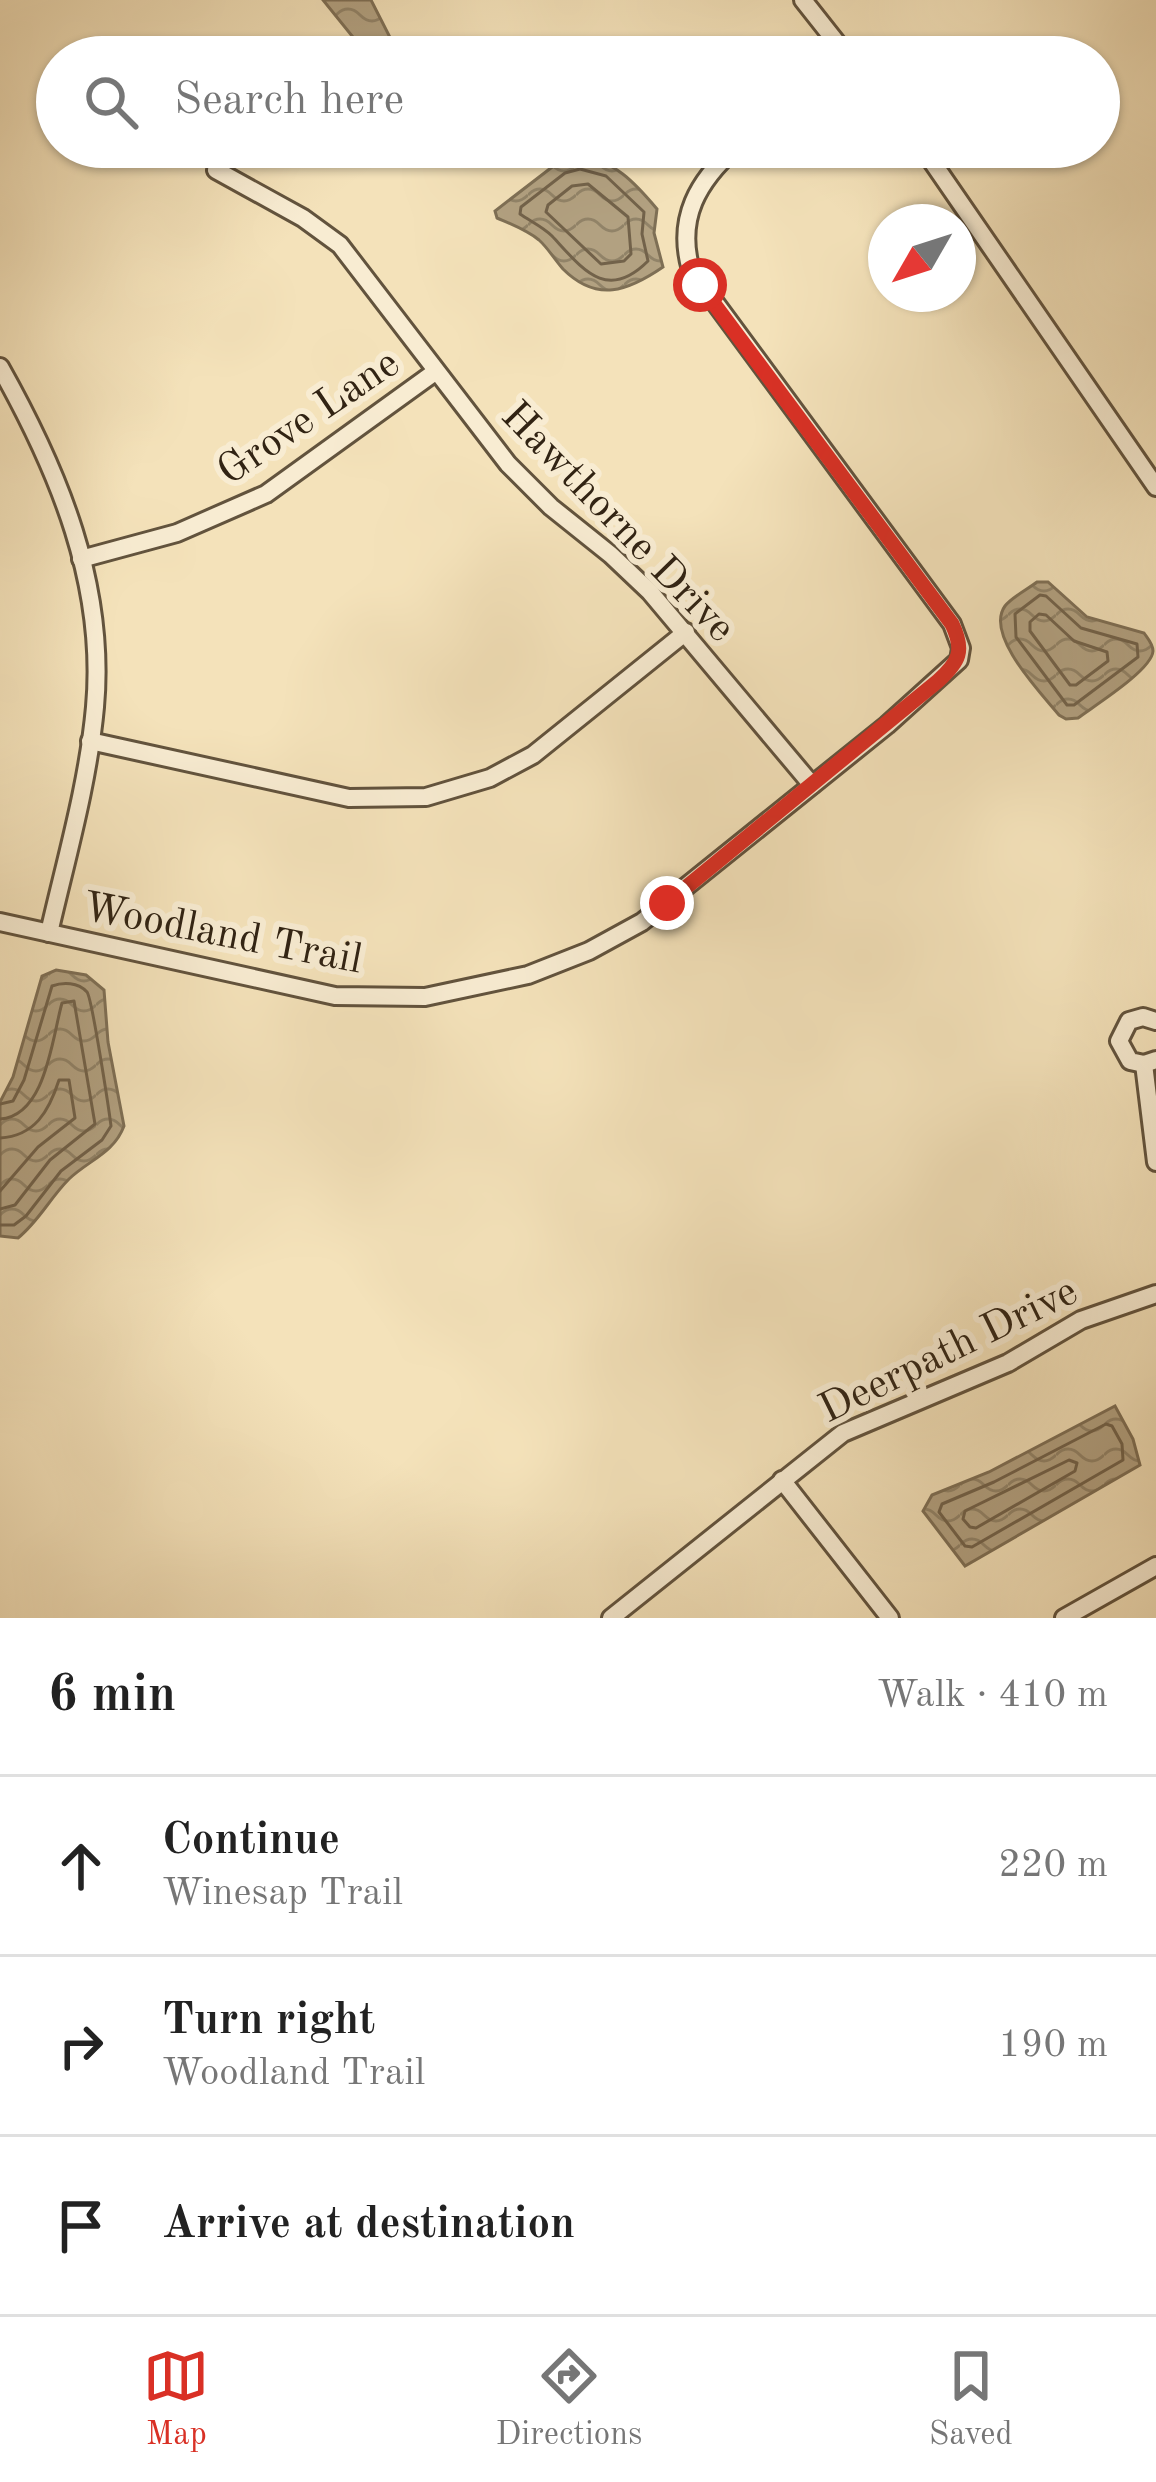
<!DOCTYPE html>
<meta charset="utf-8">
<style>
:root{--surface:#fff;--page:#f2f2f2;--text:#222;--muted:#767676;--line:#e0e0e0;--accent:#d93025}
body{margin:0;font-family:"Old Standard TT",serif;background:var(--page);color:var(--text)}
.compass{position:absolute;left:868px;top:204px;width:108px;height:108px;border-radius:50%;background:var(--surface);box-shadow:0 3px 9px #0004;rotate:231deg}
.stop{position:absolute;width:36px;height:36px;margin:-27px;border:9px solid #d93025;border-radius:50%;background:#fff}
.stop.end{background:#d93025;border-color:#fff;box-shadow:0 3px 12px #0008}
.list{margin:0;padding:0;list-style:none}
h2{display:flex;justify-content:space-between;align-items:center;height:156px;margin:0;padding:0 48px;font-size:51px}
h2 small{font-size:39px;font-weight:400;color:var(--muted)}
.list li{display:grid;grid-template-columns:78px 1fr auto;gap:36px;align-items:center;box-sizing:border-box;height:180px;padding:0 48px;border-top:3px solid var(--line)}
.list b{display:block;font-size:45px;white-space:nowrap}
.list p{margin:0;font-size:39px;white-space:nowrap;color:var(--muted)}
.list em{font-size:39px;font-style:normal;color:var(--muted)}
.icon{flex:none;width:66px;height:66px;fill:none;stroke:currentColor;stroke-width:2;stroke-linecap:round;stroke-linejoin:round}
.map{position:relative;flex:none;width:1156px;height:1618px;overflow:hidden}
.search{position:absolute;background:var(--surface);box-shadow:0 3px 9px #0004;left:36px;right:36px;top:36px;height:132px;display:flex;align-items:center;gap:30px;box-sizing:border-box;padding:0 42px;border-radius:66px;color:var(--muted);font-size:45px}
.sheet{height:696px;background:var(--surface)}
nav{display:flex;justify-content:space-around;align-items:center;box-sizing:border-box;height:168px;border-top:3px solid var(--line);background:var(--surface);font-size:33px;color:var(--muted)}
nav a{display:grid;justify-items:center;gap:6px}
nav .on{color:var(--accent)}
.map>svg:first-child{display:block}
</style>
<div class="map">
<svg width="1156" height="1618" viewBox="0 0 1156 1618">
<defs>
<pattern id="water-waves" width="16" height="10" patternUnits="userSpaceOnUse" patternTransform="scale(3)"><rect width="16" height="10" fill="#b2a181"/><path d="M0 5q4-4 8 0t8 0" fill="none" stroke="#918368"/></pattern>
</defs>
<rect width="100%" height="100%" fill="#f4e2ba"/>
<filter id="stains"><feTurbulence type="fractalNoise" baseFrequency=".00167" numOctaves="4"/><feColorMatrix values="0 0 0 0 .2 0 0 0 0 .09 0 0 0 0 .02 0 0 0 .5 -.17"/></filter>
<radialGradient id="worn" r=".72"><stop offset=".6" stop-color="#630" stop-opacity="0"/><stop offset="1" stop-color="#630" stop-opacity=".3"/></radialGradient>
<g fill="url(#water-waves)" stroke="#7e6f55" stroke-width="3">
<polygon points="323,0 371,0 400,57 369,57"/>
<path d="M578 157C613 158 636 184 657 209L654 233 663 267C628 291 597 303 563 269 555 260 548 248 539 240 527 230 511 224 497 218L495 211 560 161Z"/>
<path d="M1037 582H1048L1087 617 1144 633C1148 639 1153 644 1153 651 1152 670 1094 706 1078 718L1066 719 1059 715C1042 694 984 635 1005 606 1012 597 1028 589 1037 582Z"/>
<path d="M56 970 86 975 104 990 108 1042 124 1126C114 1153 89 1160 69 1179 50 1198 39 1221 18 1238L0 1236V1102L13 1077 42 976Z"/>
<polygon points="1115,1406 1133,1439 1140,1465 965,1566 923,1511 932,1495 989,1472"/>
</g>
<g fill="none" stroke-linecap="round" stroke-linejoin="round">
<g stroke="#72624a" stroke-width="3">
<path d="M580 169 606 176 644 212 642 234 648 261C606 303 582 268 552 236 543 227 530 221 520 214L521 207 565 173Z"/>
<polygon points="588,184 628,217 631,254 624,261 601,264 546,212 548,205 572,186"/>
<polygon points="1040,595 1046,596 1081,628 1137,644 1138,657 1074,705 1067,705 1016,637 1015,614"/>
<polygon points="1039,614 1046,615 1074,641 1107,652 1108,661 1076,685 1070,685 1030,631 1030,622"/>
<path d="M0 1104 13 1101 24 1080 52 986C63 982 78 982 87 992 92 998 109 1110 111 1126L102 1140 61 1171 26 1216 14 1225H0"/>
<path d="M0 1119C46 1116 52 1038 62 1003L74 1001 95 1124 50 1160 15 1205 0 1209"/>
<path d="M0 1138C35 1136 49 1111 59 1080H69L75 1118 38 1147 0 1191"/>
<polygon points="1106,1424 1112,1426 1122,1444 1123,1460 972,1547 965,1546 939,1512 942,1504 994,1482"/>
<polygon points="1069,1460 1077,1463 1075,1471 976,1528 970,1527 963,1519 965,1511"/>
</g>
<g stroke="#62533d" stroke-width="22">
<g id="minor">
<polyline points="803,0 848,57"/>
<polyline points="922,147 1156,487"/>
<polyline points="216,170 303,218 340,245 508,464 551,507 611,555 650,592 812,785"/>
<path d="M0 367C59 472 106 585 95 707 88 784 66 859 49 933"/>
<polyline points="81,559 177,533 266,494 435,372"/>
<polyline points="90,741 349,798 426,797 490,778 533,755 686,632"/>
<path d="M0 922 335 996 425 997 528 975 589 951 642 922 887 725 959 660 961 648 952 624 691 270C676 218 698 181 736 147"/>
<polyline points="1156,1021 1143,1017 1129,1021 1119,1041 1130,1061 1144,1064 1156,1060"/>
<polyline points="1144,1064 1156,1162"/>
<polyline points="782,1480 890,1618"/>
<polyline points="611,1618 843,1433 1008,1363 1081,1320 1156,1294"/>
<polyline points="1064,1618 1156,1566"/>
</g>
</g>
<use href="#minor" stroke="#f8ecd2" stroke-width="16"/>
</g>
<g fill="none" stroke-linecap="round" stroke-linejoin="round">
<path stroke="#d93025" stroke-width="15" d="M667 903 938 681C959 662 965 651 952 624L700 285"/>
</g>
<g text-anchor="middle" stroke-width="12" stroke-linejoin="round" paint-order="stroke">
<g font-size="42" fill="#312313" stroke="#f8ecd2">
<text transform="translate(307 415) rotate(-34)" y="15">Grove Lane</text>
<text transform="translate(620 520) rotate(46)" y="15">Hawthorne Drive</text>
<text transform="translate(223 931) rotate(11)" y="15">Woodland Trail</text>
<text transform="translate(947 1348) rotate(-26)" y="15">Deerpath Drive</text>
</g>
</g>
<rect width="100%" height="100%" filter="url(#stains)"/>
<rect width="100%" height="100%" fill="url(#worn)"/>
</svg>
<svg class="compass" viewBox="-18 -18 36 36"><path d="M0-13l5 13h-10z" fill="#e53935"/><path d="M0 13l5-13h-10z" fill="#767676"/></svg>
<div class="stop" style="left:700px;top:285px"></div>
<div class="stop end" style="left:667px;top:903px"></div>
<div class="search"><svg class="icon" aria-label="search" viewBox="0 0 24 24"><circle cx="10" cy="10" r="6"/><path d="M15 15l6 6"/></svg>Search here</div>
</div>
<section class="sheet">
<h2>6 min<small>Walk · 410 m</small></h2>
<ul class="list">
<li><svg class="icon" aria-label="ahead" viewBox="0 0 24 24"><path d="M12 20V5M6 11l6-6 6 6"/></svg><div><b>Continue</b><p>Winesap Trail</p></div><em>220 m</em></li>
<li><svg class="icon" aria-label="right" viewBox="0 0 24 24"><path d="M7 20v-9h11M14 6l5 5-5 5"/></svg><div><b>Turn right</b><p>Woodland Trail</p></div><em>190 m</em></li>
<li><svg class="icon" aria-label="arrive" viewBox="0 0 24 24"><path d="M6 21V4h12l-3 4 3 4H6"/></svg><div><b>Arrive at destination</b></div></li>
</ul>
</section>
<nav>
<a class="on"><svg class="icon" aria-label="map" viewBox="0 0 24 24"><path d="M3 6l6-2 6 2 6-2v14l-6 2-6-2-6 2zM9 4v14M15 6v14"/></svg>Map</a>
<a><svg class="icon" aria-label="directions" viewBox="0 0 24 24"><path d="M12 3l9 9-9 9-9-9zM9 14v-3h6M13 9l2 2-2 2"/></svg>Directions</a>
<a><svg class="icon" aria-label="saved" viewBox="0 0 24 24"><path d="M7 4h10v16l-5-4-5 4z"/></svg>Saved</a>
</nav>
